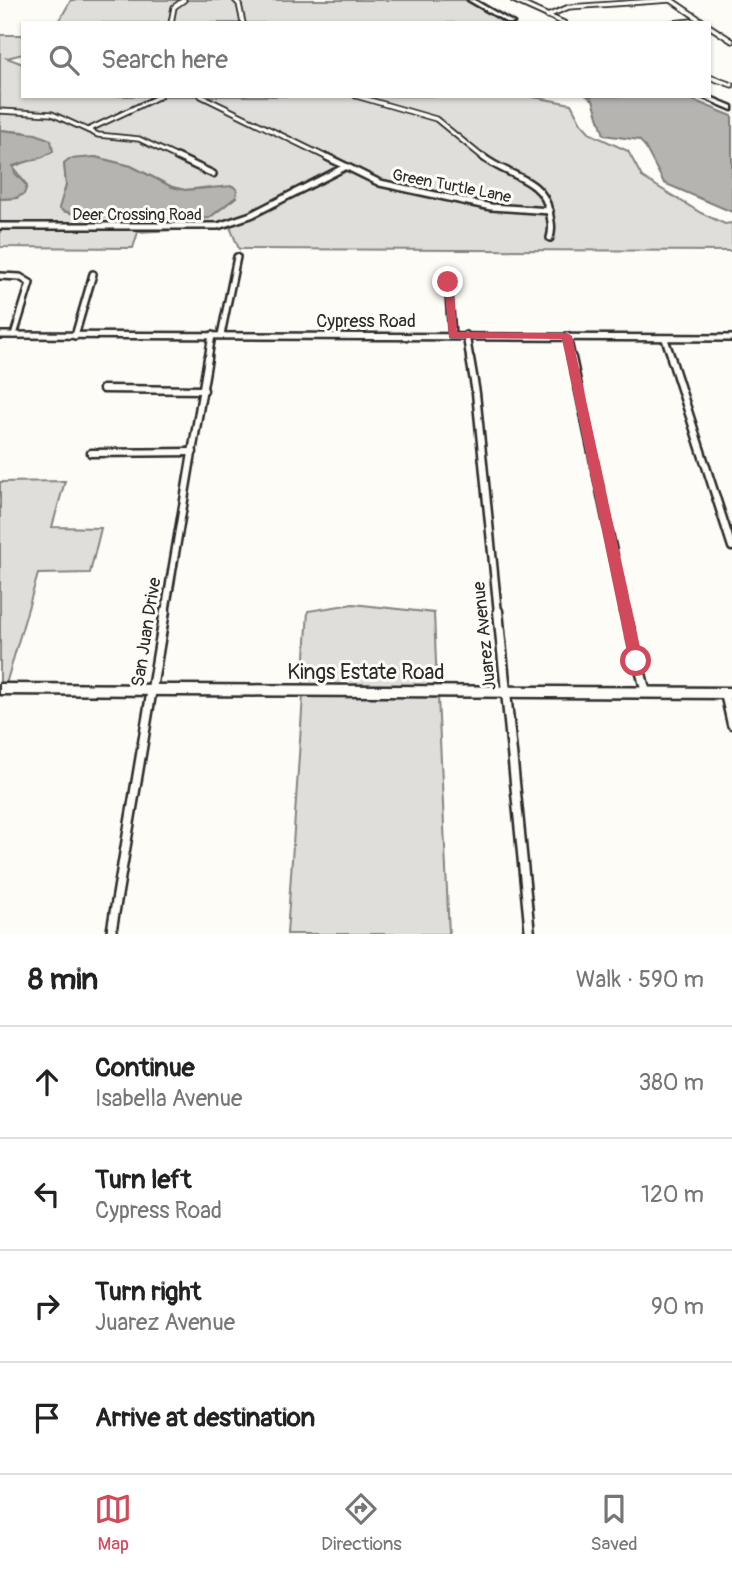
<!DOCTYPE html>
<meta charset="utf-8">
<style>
:root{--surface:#fff;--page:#f2f2f2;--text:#222;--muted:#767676;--line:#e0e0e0;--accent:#d1495b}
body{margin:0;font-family:Pangolin,sans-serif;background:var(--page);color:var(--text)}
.stop{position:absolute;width:21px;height:21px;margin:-16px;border:5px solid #d1495b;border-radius:50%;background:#fff}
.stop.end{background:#d1495b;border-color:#fff;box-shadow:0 2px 7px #0008}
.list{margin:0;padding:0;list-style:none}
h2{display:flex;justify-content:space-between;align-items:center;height:91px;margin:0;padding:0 28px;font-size:30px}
h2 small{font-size:23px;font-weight:400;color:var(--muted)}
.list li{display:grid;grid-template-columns:46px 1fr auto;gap:21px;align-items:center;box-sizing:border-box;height:112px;padding:0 28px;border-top:2px solid var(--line)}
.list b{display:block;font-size:26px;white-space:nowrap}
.list p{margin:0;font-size:23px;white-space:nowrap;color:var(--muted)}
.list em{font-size:23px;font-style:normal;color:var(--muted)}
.icon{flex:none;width:38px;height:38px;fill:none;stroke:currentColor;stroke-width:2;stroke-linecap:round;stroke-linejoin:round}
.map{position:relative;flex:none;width:732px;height:934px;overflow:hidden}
.search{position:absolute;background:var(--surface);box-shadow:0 2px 5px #0004;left:21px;right:21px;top:21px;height:77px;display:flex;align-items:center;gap:18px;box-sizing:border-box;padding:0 24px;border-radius:0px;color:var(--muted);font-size:26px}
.sheet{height:539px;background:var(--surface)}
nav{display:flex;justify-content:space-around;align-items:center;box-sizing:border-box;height:98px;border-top:2px solid var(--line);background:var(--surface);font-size:19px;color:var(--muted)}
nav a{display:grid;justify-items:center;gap:4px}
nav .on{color:var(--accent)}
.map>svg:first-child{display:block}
</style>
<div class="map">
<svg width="732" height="934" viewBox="0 0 732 934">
<rect width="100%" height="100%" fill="#fdfcf7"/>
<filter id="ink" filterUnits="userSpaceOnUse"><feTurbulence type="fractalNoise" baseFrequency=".0143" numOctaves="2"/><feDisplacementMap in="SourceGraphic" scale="14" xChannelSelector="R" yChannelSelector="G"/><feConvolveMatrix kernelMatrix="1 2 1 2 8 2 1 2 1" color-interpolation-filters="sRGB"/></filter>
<g filter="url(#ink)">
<g fill="#dfdeda" stroke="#858482" stroke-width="2" fill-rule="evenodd">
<polygon points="71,0 468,0 509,23 58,23"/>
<path d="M0 35H23V54L7 58 23 64V96H528L571 104 581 123 591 134 628 151 642 177 701 213 725 224 732 223V251L239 249 230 227 138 232 133 248 0 247V199L17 198 26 184 13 167 32 159 24 132 0 130ZM95 157 131 166 172 187 185 190 210 187 236 197 209 218 193 219 83 216 63 211 66 185 64 163Z"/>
<polygon points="65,481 52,527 101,528 90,573 38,574 6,684 0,684 0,482"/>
<polygon points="353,604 434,613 437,687 303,686 308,611"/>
<polygon points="303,696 438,696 449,934 287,934"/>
</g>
<g fill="#b5b4b1" stroke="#7e7d7b" stroke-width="2">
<polygon points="587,96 683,96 732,116 732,212 664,183 644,145 639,140 604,135 593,100"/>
<polygon points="0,130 36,134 51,140 53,151 43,157 13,166 15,173 27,186 24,194 16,198 0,199"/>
<polygon points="95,157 131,166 172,187 185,190 233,186 237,190 236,197 209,218 193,219 83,216 63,211 59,208 66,185 64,163 69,159"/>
</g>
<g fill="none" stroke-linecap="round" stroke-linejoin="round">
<g stroke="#2b2b2b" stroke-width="7">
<g id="street-far3">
<polyline points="235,0 239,4 243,23"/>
<polyline points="513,0 564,23"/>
<polyline points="671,0 705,23"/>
<polyline points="547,16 569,7 671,0"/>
<polyline points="171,23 174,7 184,0"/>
<polyline points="672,23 701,20"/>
<polyline points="709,26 732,41"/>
<polyline points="709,77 732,85"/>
<polyline points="201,96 330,159"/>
<polyline points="356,96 436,119 485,159"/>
<polyline points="0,111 52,114 98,135 139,139 181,159"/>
<polyline points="88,130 160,96"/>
</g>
</g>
<g stroke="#2b2b2b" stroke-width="10">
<g id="street-far2">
<polyline points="177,157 213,174"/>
<polyline points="327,157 380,183 491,207 550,211"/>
<path d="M483 157C506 176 543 177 549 211 551 221 553 228 550 238"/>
<polyline points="0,226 218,226 251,215 345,167"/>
<polyline points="0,276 20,277 30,283 14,335"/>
<polyline points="448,282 452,335"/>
<polyline points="0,335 732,338"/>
<polyline points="221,335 237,257"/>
<polyline points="466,335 470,359"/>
<polyline points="75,336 93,274"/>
<polyline points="567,336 572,359"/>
<polyline points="665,339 672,359"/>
<polyline points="208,359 212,335"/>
</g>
</g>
<g stroke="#2b2b2b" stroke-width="11">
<g id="street-far1">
<polyline points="470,358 476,393 498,613"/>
<polyline points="572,358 626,613"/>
<polyline points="671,358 732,547"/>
<polyline points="103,389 204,390"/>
<polyline points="91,453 193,452"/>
<polyline points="165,613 208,358"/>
</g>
</g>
<g stroke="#2b2b2b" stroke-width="13">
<g id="street">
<polyline points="498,611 530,934"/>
<polyline points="625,611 646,693"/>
<polyline points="725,693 732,724"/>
<polyline points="111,934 165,611"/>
</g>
</g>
<g stroke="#2b2b2b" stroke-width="5">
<g id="secondary">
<polygon points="468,0 474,0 514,23 508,23"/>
<polygon points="699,96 708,96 732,106 732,110"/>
<polygon points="0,684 732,688 732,698 0,694"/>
</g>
</g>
<use href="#street-far3" stroke="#fdfcf7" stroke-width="3.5"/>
<use href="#street-far2" stroke="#fdfcf7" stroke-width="5"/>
<use href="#street-far1" stroke="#fdfcf7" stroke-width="6"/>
<use href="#street" stroke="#fdfcf7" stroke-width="8"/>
<use href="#secondary" fill="#fdfcf7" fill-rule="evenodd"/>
</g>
</g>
<polygon fill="#d1495b" points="448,279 453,282 457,332 567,333 572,336 643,661 641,665 636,667 629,661 562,339 449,338 444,282"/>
<g text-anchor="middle" stroke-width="6" stroke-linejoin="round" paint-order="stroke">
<g font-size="16" fill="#2b2b2b" stroke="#fdfcf7">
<text transform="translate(452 185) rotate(11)" y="6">Green Turtle Lane</text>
<text x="137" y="220">Deer Crossing Road</text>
</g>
<g font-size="18" fill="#2b2b2b" stroke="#fdfcf7">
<text x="366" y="327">Cypress Road</text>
<text transform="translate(146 632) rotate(-81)" y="6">San Juan Drive</text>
<text transform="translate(484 636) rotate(-96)" y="6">Juarez Avenue</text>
</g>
<g font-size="21" fill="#2b2b2b" stroke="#fdfcf7">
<text x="366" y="679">Kings Estate Road</text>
</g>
</g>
</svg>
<div class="stop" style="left:636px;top:661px"></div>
<div class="stop end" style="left:448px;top:282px"></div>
<div class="search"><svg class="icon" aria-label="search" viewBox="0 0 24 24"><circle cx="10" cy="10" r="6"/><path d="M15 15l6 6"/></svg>Search here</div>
</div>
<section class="sheet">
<h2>8 min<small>Walk · 590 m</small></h2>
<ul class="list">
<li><svg class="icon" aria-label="ahead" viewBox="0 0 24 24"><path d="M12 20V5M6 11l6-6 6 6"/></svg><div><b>Continue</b><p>Isabella Avenue</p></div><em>380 m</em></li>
<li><svg class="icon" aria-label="left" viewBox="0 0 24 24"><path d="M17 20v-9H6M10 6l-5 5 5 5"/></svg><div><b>Turn left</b><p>Cypress Road</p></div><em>120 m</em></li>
<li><svg class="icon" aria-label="right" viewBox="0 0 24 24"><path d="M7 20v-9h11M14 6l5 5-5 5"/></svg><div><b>Turn right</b><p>Juarez Avenue</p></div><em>90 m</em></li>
<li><svg class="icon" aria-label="arrive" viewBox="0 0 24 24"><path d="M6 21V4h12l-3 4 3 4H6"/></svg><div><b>Arrive at destination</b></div></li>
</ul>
</section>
<nav>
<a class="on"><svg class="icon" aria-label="map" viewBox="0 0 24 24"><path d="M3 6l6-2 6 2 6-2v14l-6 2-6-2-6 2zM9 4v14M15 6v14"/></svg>Map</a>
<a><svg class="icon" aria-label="directions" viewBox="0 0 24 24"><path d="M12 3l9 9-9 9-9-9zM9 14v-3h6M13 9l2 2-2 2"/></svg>Directions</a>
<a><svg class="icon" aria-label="saved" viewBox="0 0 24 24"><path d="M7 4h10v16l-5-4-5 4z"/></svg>Saved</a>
</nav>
